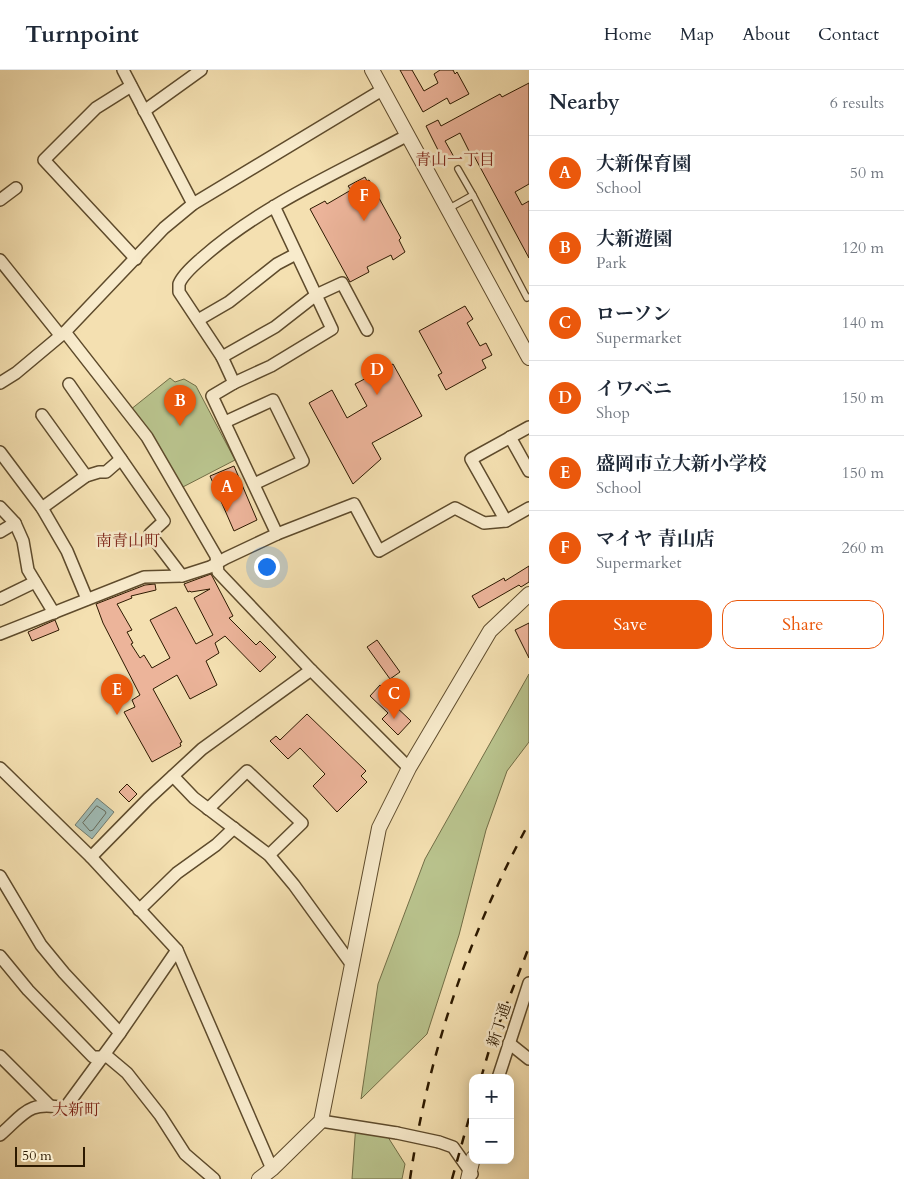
<!DOCTYPE html>
<meta charset="utf-8">
<style>
:root{--surface:#fff;--page:#f6f6f7;--text:#1f2937;--muted:#747a83;--line:#e0e1e3;--accent:#ea580c}
body{margin:0;font-family:Cardo,"Noto Serif JP",serif;background:var(--page);color:var(--text)}
.controls{position:absolute;right:15px;bottom:15px;display:grid;overflow:hidden;border-radius:10px;box-shadow:0 2px 12px #0003}
.controls button{width:45px;height:45px;display:grid;place-items:center;padding:0;border:0;border-bottom:1px solid var(--line);background:var(--surface);color:var(--text);font:25px sans-serif}
.scale{position:absolute;left:15px;bottom:12px;width:70px;box-sizing:border-box;padding-left:5px;border:2px solid #2c1900;border-top:0;font-size:14px;line-height:18px;white-space:nowrap;color:#2c1900;-webkit-text-stroke:4px #f8ebcc;paint-order:stroke}
.you{position:absolute;left:266px;top:496px;width:18px;height:18px;margin:-12px;border:4px solid #fff;border-radius:50%;background:#1a73e8;box-shadow:0 0 0 8px #1a73e833}
.badge{display:grid;place-items:center;width:32px;height:32px;border-radius:50%;background:var(--accent);color:#fff;font-size:16px;font-weight:700}
.pin{position:absolute;translate:-50% -41px;filter:drop-shadow(0 1px 2px #0008)}
.pin::after{content:'';position:absolute;top:26px;width:18px;height:15px;background:inherit;clip-path:polygon(0 0,100% 0,50% 100%)}
.list{margin:0;padding:0;list-style:none}
h2{display:flex;justify-content:space-between;align-items:center;height:65px;margin:0;padding:0 20px;font-size:21px}
h2 small{font-size:16px;font-weight:400;color:var(--muted)}
.list li{display:grid;grid-template-columns:32px 1fr auto;gap:15px;align-items:center;box-sizing:border-box;height:75px;padding:0 20px;border-top:1px solid var(--line)}
.list b{display:block;font-size:19px;white-space:nowrap}
.list p{margin:0;font-size:16px;white-space:nowrap;color:var(--muted)}
.list em{font-size:16px;font-style:normal;color:var(--muted)}
.actions{display:flex;gap:10px;padding:15px 20px}
.actions a{flex:1;padding:11px 0;border:1px solid var(--accent);border-radius:15px;text-align:center;font-size:18px;color:var(--accent)}
.actions .main{background:var(--accent);color:#fff}
.map{position:relative;flex:none;width:529px;height:1109px;overflow:hidden}
header{display:flex;align-items:center;gap:30px;box-sizing:border-box;height:70px;padding:0 25px;background:var(--surface);border-bottom:1px solid var(--line)}
header strong{font-size:24px}
nav{display:flex;gap:28px;margin-inline-start:auto;font-size:18px}
main{display:flex}
aside{flex:1;background:var(--surface)}
.map>svg:first-child{display:block}
</style>
<header>
<strong>Turnpoint</strong>
<nav><a>Home</a><a>Map</a><a>About</a><a>Contact</a></nav>
</header>
<main>
<div class="map">
<svg width="529" height="1109" viewBox="0 0 529 1109">
<rect width="100%" height="100%" fill="#f4e0b1"/>
<filter id="stains"><feTurbulence type="fractalNoise" baseFrequency=".004" numOctaves="4"/><feColorMatrix values="0 0 0 0 .2 0 0 0 0 .09 0 0 0 0 .02 0 0 0 .5 -.17"/></filter>
<radialGradient id="worn" r=".72"><stop offset=".6" stop-color="#630" stop-opacity="0"/><stop offset="1" stop-color="#630" stop-opacity=".3"/></radialGradient>
<g fill="#b9c38d" stroke="#726e46">
<polygon points="170,308 175,312 184,309 196,316 235,390 179,419 130,340"/>
<polygon points="529,604 529,672 507,701 486,760 459,865 427,964 361,1029 378,914 425,789"/>
<polygon points="356,1053 386,1064 405,1094 402,1109 352,1109"/>
</g>
<polygon fill="#9fbbb5" stroke="#717a6d" points="97,728 114,742 92,769 75,755"/>
<g fill="none" stroke-linecap="round" stroke-linejoin="round">
<polygon stroke="#666a5a" stroke-width="1" points="97,736 105,741 106,743 93,760 90,761 83,753"/>
</g>
<g fill="#ecb49a" stroke="#2c1900">
<polygon points="400,0 412,0 424,21 438,13 434,4 440,0 453,0 455,4 457,2 469,24 450,34 447,28 423,42"/>
<polygon points="529,13 529,114 515,122 522,135 529,131 529,188 473,84 471,85 460,63 445,71 454,87 438,95 433,85 439,82 426,56 438,50 441,56 500,24 502,27"/>
<polygon points="365,107 367,111 369,110 401,168 399,170 405,182 393,190 391,185 367,197 369,202 350,212 310,139 325,131 327,134 351,120 348,116"/>
<polygon points="465,236 473,249 467,253 480,276 486,273 492,285 482,290 486,298 446,320 438,305 442,303 419,261"/>
<polygon points="393,294 422,346 372,373 381,389 353,414 309,333 332,320 347,348 367,336 355,314"/>
<polygon points="234,396 257,450 234,461 210,406"/>
<polygon points="529,496 529,512 521,517 519,515 479,538 472,526 504,508 505,511"/>
<polygon points="211,504 233,546 229,548 256,575 260,571 276,587 260,602 225,566 215,573 219,583 206,591 217,615 190,629 177,605 153,619 182,672 180,673 181,676 152,692 124,642 135,637 132,630 140,625 103,553 96,534 145,515 155,514 156,520 131,526 132,528 117,534 132,560 127,562 133,573 131,574 140,588 144,585 152,598 170,588 150,550 176,537 196,574 213,565 194,528 210,519 191,522 190,521 188,522 184,514"/>
<polygon points="55,550 59,560 32,571 28,562"/>
<polygon points="529,553 529,588 515,560"/>
<polygon points="377,570 400,602 390,609 367,577"/>
<polygon points="380,615 395,628 391,632 411,651 398,665 382,649 388,643 370,626"/>
<polygon points="307,644 366,701 361,706 367,712 337,742 313,716 325,704 300,678 288,689 270,671 276,666 280,670"/>
<polygon points="127,714 137,724 129,732 119,722"/>
</g>
<g fill="none" stroke-linecap="round" stroke-linejoin="round">
<g stroke="#5e4b2c" stroke-width="8">
<g id="service">
<polyline points="473,125 527,228 529,227"/>
<polyline points="448,139 473,125 458,99"/>
</g>
</g>
<g stroke="#5e4b2c" stroke-width="14">
<g id="minor">
<polyline points="123,0 193,134"/>
<polyline points="131,16 96,38 44,90 136,189"/>
<polyline points="144,41 201,0"/>
<polyline points="0,130 16,118"/>
<path d="M274 136 332 259 271 296 234 313 222 287 179 222C179 221 179 215 179 214 182 206 195 194 202 188 262 135 337 103 408 65"/>
<polyline points="0,190 60,265"/>
<polyline points="198,250 229,232 277,194 296,184"/>
<polyline points="65,262 147,367 216,486 218,502 311,600 409,698"/>
<polyline points="222,287 275,257 316,225 342,213 367,260"/>
<polyline points="0,313 16,303 65,262 164,158 193,134 382,20"/>
<polyline points="234,313 212,326 277,464"/>
<polyline points="69,314 164,451 150,464 182,506"/>
<polyline points="42,345 86,406"/>
<polyline points="225,352 273,330 303,391 254,414"/>
<polyline points="510,367 529,401"/>
<polyline points="0,382 42,438 67,481 87,529"/>
<polyline points="0,437 15,453 23,471 28,500 54,543"/>
<polyline points="42,438 86,406 99,402 106,402 121,389"/>
<polyline points="506,451 471,389 529,357"/>
<polyline points="0,462 15,453"/>
<polyline points="0,529 35,512"/>
<polyline points="0,564 144,507 182,506 210,497 226,488 277,464 354,434 379,481 455,438 484,453 506,451 529,438"/>
<polyline points="0,698 91,787 177,880 272,1099"/>
<polyline points="173,706 194,728 269,785 294,815 352,895"/>
<polyline points="208,739 247,701 302,753 269,785"/>
<polyline points="91,787 148,729 202,679 311,600"/>
<polyline points="0,806 41,875 64,903 120,963"/>
<polyline points="139,840 177,803 216,775 234,758"/>
<polyline points="0,886 28,920 93,987 108,987 127,1003 160,1045 185,1084 214,1109"/>
<polyline points="509,973 529,989"/>
<polyline points="0,986 49,1035"/>
<polyline points="498,1008 529,913"/>
<polyline points="321,1051 397,1063"/>
<path d="M0 1065C26 1042 28 1031 65 1038L120 963 177 880"/>
<polyline points="439,1072 453,1077 472,1104"/>
</g>
</g>
<g stroke="#5e4b2c" stroke-width="16">
<g id="tertiary">
<polyline points="372,0 529,288"/>
<polyline points="259,1109 272,1099 321,1051 379,758 409,698 490,561 529,524"/>
<polyline points="468,1109 473,1088"/>
</g>
</g>
<use href="#service" stroke="#f8ebcc" stroke-width="5.5"/>
<use href="#minor" stroke="#f8ebcc" stroke-width="11"/>
<use href="#tertiary" stroke="#f8ebcc" stroke-width="14"/>
<g stroke="#2c1900" stroke-width="2.5" stroke-dasharray="9 9" stroke-linecap="butt">
<polyline points="481,1008 490,977 529,877"/>
<path d="M410 1109C428 985 469 863 529 753"/>
<polyline points="452,1109 473,1034"/>
</g>
<g stroke="#5e4b2c" stroke-width="14" stroke-linecap="butt">
<polyline id="minor-bridge" points="397,1063 439,1072"/>
</g>
<use href="#minor-bridge" stroke="#f8ebcc" stroke-width="11"/>
</g>
<g text-anchor="middle" stroke-width="5" stroke-linejoin="round" paint-order="stroke">
<g font-size="15" fill="#2c1900" stroke="#f8ebcc">
<text transform="translate(499 955) rotate(-72)" y="5">新丁通</text>
</g>
<g font-size="16" fill="#7a1f14" stroke="#f8ebcc">
<text x="455" y="95">青山一丁目</text>
<text x="128" y="476">南青山町</text>
<text x="76" y="1045">大新町</text>
</g>
</g>
<rect width="100%" height="100%" filter="url(#stains)"/>
<rect width="100%" height="100%" fill="url(#worn)"/>
</svg>
<div class="controls">
<button>+</button>
<button>−</button>
</div>
<div class="scale">50 m</div>
<div class="you"></div>
<div class="pin badge" style="left:227px;top:442px">A</div>
<div class="pin badge" style="left:180px;top:356px">B</div>
<div class="pin badge" style="left:394px;top:649px">C</div>
<div class="pin badge" style="left:377px;top:325px">D</div>
<div class="pin badge" style="left:117px;top:645px">E</div>
<div class="pin badge" style="left:364px;top:151px">F</div>
</div>
<aside>
<h2>Nearby<small>6 results</small></h2>
<ul class="list">
<li><span class="badge">A</span><div><b>大新保育園</b><p>School</p></div><em>50 m</em></li>
<li><span class="badge">B</span><div><b>大新遊園</b><p>Park</p></div><em>120 m</em></li>
<li><span class="badge">C</span><div><b>ローソン</b><p>Supermarket</p></div><em>140 m</em></li>
<li><span class="badge">D</span><div><b>イワベニ</b><p>Shop</p></div><em>150 m</em></li>
<li><span class="badge">E</span><div><b>盛岡市立大新小学校</b><p>School</p></div><em>150 m</em></li>
<li><span class="badge">F</span><div><b>マイヤ 青山店</b><p>Supermarket</p></div><em>260 m</em></li>
</ul>
<div class="actions"><a class="main">Save</a><a>Share</a></div>
</aside>
</main>
